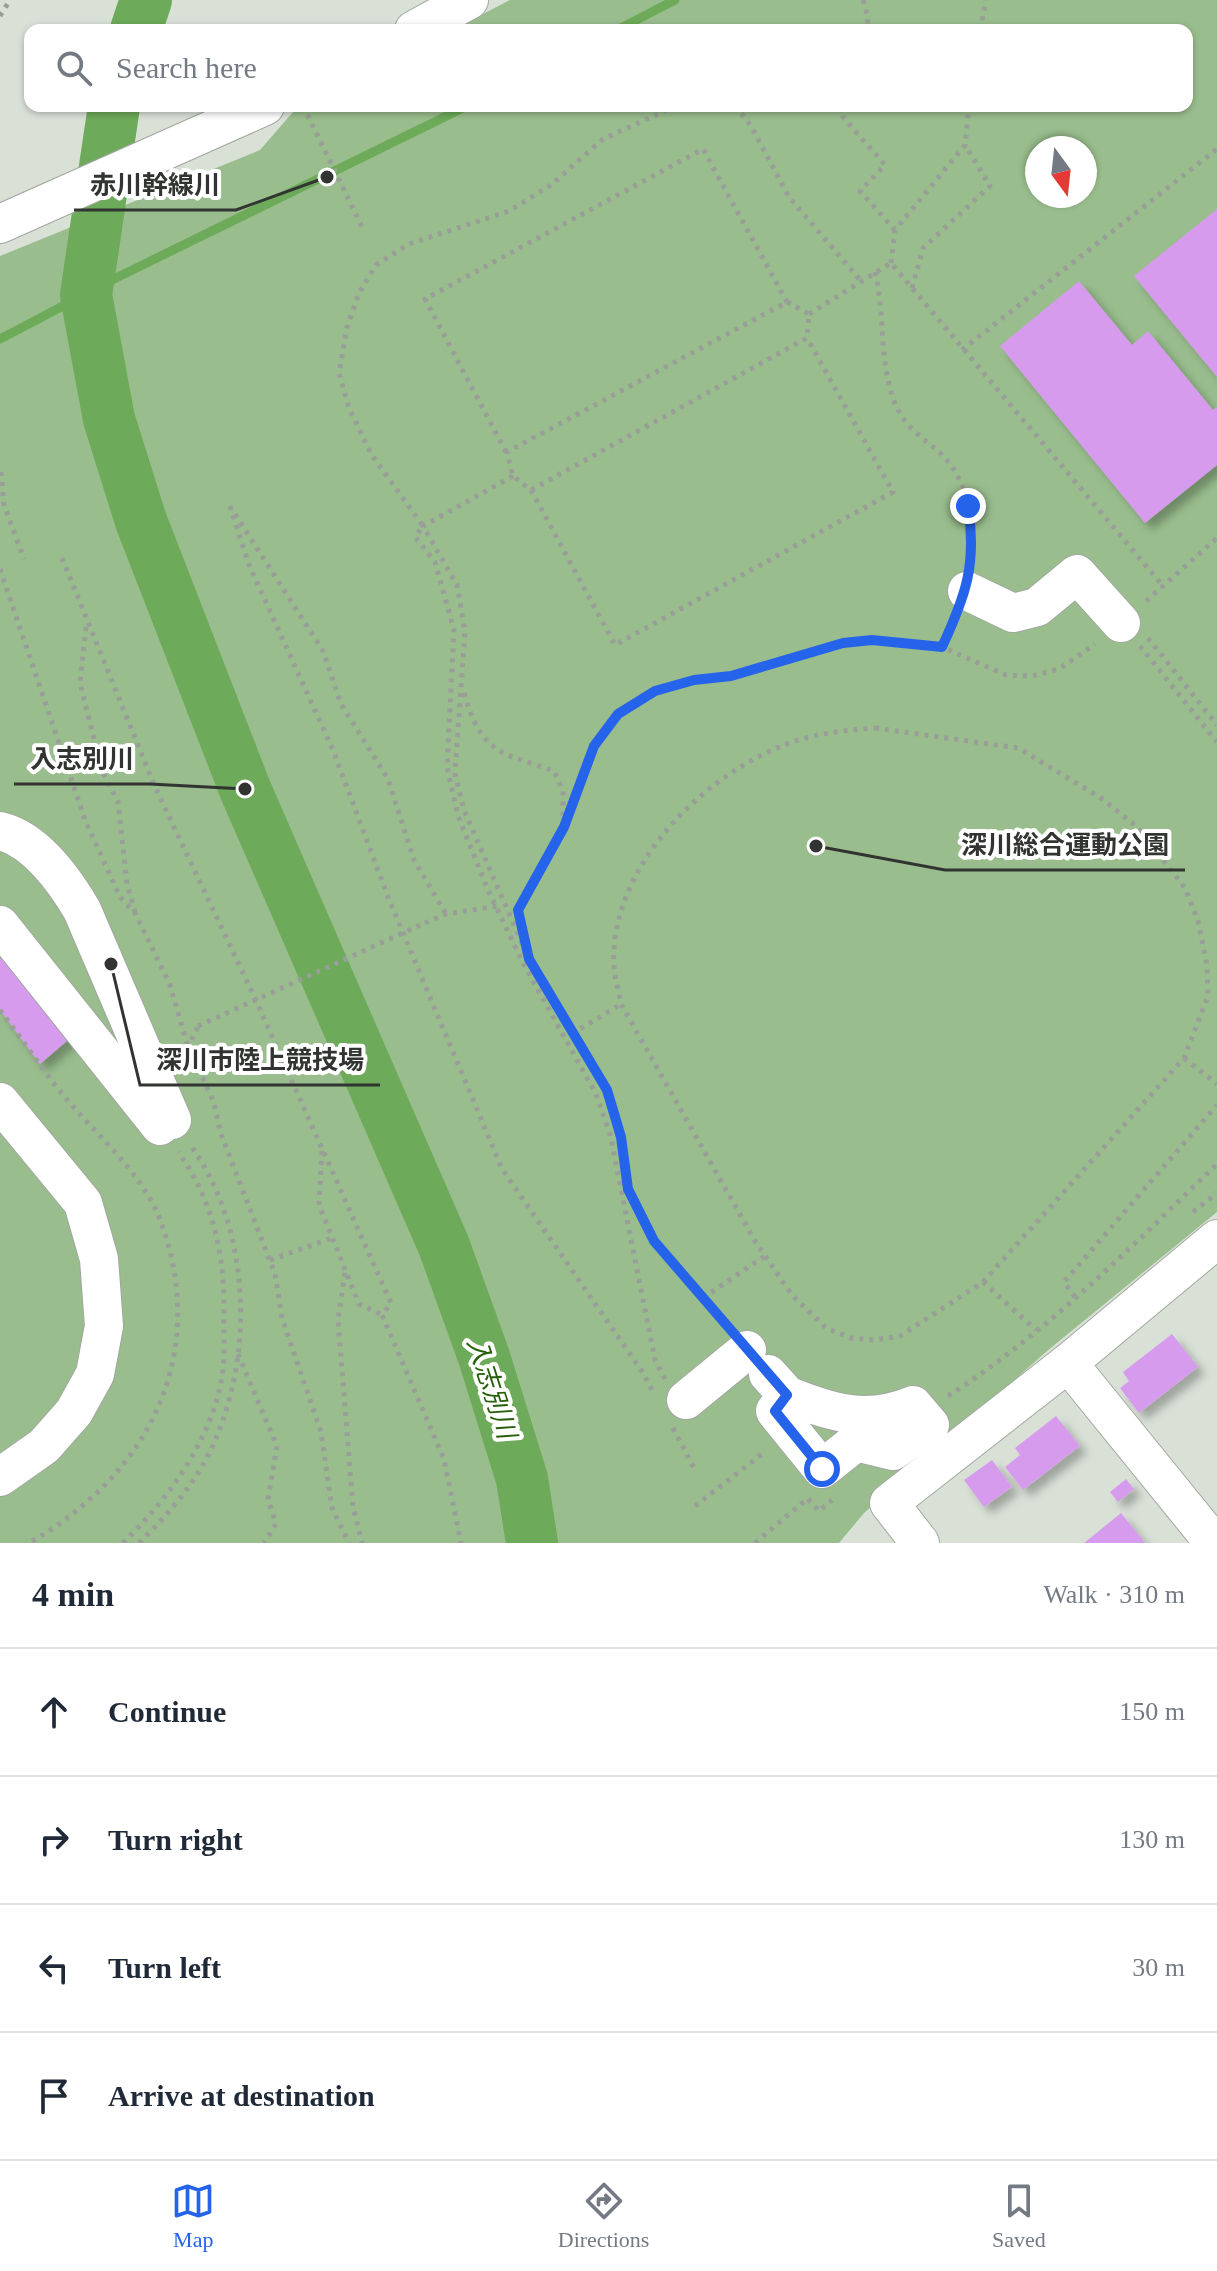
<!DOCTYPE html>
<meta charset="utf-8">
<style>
:root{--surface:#fff;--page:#f2f2f3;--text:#1f2937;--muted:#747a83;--line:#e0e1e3;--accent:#2563eb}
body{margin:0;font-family:"Times New Roman","Noto Sans JP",serif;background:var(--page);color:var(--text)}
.compass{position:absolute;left:1025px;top:136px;width:72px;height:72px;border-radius:50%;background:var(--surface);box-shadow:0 2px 6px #0004;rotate:165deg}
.stop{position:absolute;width:24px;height:24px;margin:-18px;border:6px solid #2563eb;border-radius:50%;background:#fff}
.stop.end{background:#2563eb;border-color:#fff;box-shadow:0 2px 8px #0008}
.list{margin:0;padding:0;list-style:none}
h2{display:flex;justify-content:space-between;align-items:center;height:104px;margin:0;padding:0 32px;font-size:34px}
h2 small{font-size:26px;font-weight:400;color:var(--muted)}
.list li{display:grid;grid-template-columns:52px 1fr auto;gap:24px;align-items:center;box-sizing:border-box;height:128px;padding:0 32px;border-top:2px solid var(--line)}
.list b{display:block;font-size:30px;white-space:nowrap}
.list em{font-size:26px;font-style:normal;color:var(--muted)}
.icon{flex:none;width:44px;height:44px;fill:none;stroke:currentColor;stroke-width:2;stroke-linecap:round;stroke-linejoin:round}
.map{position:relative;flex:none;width:1217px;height:1543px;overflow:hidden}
.search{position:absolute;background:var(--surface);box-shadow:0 2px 6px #0004;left:24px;right:24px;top:24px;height:88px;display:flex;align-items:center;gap:20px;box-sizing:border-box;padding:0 28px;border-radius:16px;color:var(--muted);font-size:30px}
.sheet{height:616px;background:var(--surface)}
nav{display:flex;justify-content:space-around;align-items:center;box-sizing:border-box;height:112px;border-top:2px solid var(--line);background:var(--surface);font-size:22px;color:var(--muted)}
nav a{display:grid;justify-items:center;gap:4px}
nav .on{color:var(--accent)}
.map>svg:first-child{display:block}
</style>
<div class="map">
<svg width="1217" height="1543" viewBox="0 0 1217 1543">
<defs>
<filter id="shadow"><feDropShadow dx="7" dy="7" stdDeviation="4" flood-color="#0004"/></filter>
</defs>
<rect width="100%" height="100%" fill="#d9e1d7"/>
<path fill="#99bd8d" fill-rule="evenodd" d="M510 0H1217V1212L1047 1351 864 1513 839 1543H0V256L260 150 293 112 305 106H1187V30H452ZM1037 148H1085V196H1037Z"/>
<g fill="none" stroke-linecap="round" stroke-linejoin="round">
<g stroke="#6daa59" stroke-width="9">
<polyline points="617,30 675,0"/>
<polyline points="0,339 118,277 467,106"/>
</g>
<g stroke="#6daa59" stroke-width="52">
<polyline points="136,30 146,0"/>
<polyline points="114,106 86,295 109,419 141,521 245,789 444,1246 484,1357 522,1479 532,1543"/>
</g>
</g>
<g fill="#d69bed" filter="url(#shadow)">
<polygon points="1217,209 1217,377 1134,276"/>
<polygon points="1079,281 1132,345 1148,331 1213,410 1217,407 1217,465 1145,523 1000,346"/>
<polygon points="8,952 74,1035 40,1064 0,1010 0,959"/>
<polygon points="1172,1334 1198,1367 1139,1413 1120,1388 1129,1381 1123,1372"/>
<polygon points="1056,1416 1080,1446 1023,1490 1005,1467 1020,1455 1015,1448"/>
<polygon points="992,1460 1012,1487 984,1507 964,1480"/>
<polygon points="1126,1479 1134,1489 1118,1502 1110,1492"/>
<polygon points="1121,1513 1145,1543 1084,1543"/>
</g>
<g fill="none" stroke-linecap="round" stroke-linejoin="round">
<g stroke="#a1a89f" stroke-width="40">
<g id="minor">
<polyline points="414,30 469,0"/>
<polyline points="0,224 265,106"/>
<polyline points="967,591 1013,613 1037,607 1077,574 1121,623"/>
<path d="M0 831C35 839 65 881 82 910L172 1120"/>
<polyline points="0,925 160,1126"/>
<polyline points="0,1102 83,1203 99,1259 104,1326 95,1374 74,1412 44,1446 0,1477"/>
<polyline points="1068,1363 1214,1543"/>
<path d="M768 1374 787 1395 775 1411 822 1469 856 1442 893 1451 930 1425 913 1405C867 1424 831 1413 787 1395"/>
<polyline points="686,1400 747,1350"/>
<polyline points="920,1543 889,1503 1068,1363 1217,1239"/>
</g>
</g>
<g stroke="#999f98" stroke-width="5" stroke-dasharray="4 6" stroke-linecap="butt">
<polyline points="863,0 868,17 867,30"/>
<polyline points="0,16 10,0"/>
<polyline points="980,30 986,0"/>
<polyline points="303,106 364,231"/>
<polyline points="735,106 751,126 789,197 861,281"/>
<polyline points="840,106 843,117 885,165 860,191 895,230"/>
<polyline points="891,263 895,230 965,145 969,106"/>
<path d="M875 272C885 313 879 354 892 395 905 438 940 442 957 475 971 501 972 531 972 560"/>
<polyline points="912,288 923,248 990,186 965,145"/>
<polygon points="787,302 809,314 807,338 531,490 513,476 507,452"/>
<polyline points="809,314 891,263 1163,586"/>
<polyline points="962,350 1217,149"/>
<polyline points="506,452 425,299 703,149 787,302"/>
<polyline points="1,472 4,505 24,559"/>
<polyline points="513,476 423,526 457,585 465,632 455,773 464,810 524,948"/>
<polyline points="531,490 615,645 893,492 807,338"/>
<polyline points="230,506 249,565 333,750 388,897 502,1169 641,1370 655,1395"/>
<polyline points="235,514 323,651 341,704 388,779 414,860 446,914"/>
<polyline points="62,558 155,787 253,994 391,1303 382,1315 444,1459 461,1543"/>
<polyline points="0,569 85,820 120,897 135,913 170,985 188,1047 213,1100 221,1134 275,1274 282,1318 321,1432 332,1508 349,1543"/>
<polyline points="1146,601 1217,538"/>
<polyline points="86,627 80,683 102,771 118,802 127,884 135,912"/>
<polyline points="1148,638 1217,725"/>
<polyline points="1140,646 1217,742"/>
<polyline points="942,647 955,619"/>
<path d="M464 693C482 754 499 752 554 771L563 791V822"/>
<path d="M875 728 1018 748 1101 798 1136 826 1185 888 1198 921 1207 965 1208 996 1184 1058 983 1282 900 1336 874 1340 851 1338 826 1328 792 1295 755 1241 621 1004C619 992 615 979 614 967 608 865 710 766 802 739 826 732 850 730 875 728Z"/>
<polyline points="425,923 446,914 498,906"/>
<path d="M0 1010C23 1040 44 1073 69 1102 99 1137 141 1173 159 1217 201 1325 171 1432 82 1506 66 1519 47 1535 27 1543"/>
<polyline points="572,1034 621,1004"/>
<polyline points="177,1052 188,1047 198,1026"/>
<polyline points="1184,1058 1217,1084"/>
<polyline points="322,1151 319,1205 359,1304 382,1315"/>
<polyline points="1193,1212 1217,1193"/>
<polyline points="270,1260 332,1238"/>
<polyline points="345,1273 338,1319 353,1507 362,1543"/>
<polyline points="983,1282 1036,1330"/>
<polyline points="1075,1297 1064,1282 1217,1105"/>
<polyline points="703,1298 765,1256"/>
<polyline points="727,1326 654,1241 628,1189 621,1137 607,1090 529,959 518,910 564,827 594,746 618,714 655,691 694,680 731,676 843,643 872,640 942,647 1006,675 1032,676 1059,669 1095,644"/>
<polyline points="238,1354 277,1446 268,1499 276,1524 264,1543"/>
<polyline points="665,1379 655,1360 610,1134 596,1094 523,963 488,890 458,816 447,767 454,630 435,562 415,537 423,526 371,454 349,408 339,373 347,327 359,293 376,265 409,244 509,211 551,185 603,139 676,106"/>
<path d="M948 1396C1048 1332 1132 1246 1217 1164"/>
<polyline points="673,1428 695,1470"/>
<polyline points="808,1499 819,1511 832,1500"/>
<polyline points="695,1506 766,1451"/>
<path d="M123 1543C168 1499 212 1440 222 1376 226 1355 223 1330 224 1308 224 1252 212 1198 178 1152"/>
<path d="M139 1543C173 1510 204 1473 220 1428 254 1339 247 1224 191 1146"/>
<polyline points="755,1543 808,1498"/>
</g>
<use href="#minor" stroke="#fff" stroke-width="38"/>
<polyline stroke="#999f98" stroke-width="5" stroke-dasharray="4 6" stroke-linecap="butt" points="198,1026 425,923"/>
</g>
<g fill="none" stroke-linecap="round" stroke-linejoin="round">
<path stroke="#2563eb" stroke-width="10" d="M822 1469 775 1411 787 1395 654 1241 628 1189 621 1137 607 1090 529 959 518 910 564 827 594 746 618 714 655 691 694 680 731 676 843 643 872 640 942 647C966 595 977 564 968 506"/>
</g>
<g text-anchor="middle" stroke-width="8" stroke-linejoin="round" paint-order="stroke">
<g font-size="26" font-style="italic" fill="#27600b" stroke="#fff">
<text transform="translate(492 1388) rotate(72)" y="9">入志別川</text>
</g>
</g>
<path fill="none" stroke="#313430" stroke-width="3" d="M327 177L236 210H74M245 789L150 784H14M816 846L945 870H1185M111 964L140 1085H380"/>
<g fill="#313430" stroke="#fff" stroke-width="3">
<circle cx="327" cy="177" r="8"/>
<circle cx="245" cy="789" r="8"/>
<circle cx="816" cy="846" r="8"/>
<circle cx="111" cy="964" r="8"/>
</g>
<g font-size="26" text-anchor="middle" font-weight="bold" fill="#313430" stroke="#fff" stroke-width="8" stroke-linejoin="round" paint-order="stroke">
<text x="155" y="194">赤川幹線川</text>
<text x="82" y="768">入志別川</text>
<text x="1065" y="854">深川総合運動公園</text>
<text x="260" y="1069">深川市陸上競技場</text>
</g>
</svg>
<svg class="compass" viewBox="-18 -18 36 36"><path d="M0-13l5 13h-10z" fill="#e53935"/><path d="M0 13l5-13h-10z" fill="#747a83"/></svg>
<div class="stop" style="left:822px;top:1469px"></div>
<div class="stop end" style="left:968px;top:506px"></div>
<div class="search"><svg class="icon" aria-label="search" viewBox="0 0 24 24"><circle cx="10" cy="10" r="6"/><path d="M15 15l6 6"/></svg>Search here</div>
</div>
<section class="sheet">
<h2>4 min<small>Walk · 310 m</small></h2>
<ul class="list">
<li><svg class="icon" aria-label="ahead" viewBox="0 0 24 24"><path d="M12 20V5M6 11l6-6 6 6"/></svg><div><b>Continue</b></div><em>150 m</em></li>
<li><svg class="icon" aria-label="right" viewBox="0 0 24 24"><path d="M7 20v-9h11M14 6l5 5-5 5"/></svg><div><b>Turn right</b></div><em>130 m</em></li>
<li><svg class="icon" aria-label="left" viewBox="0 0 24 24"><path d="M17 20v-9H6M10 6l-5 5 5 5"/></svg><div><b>Turn left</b></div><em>30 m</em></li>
<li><svg class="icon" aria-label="arrive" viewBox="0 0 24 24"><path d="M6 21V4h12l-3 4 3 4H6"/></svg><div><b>Arrive at destination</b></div></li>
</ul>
</section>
<nav>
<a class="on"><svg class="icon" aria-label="map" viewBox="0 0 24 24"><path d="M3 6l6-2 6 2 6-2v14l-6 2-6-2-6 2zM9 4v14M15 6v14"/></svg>Map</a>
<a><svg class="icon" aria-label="directions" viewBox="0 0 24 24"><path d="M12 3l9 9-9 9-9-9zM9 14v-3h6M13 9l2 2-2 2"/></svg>Directions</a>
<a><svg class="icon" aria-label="saved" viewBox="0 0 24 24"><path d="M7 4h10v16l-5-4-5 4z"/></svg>Saved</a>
</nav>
